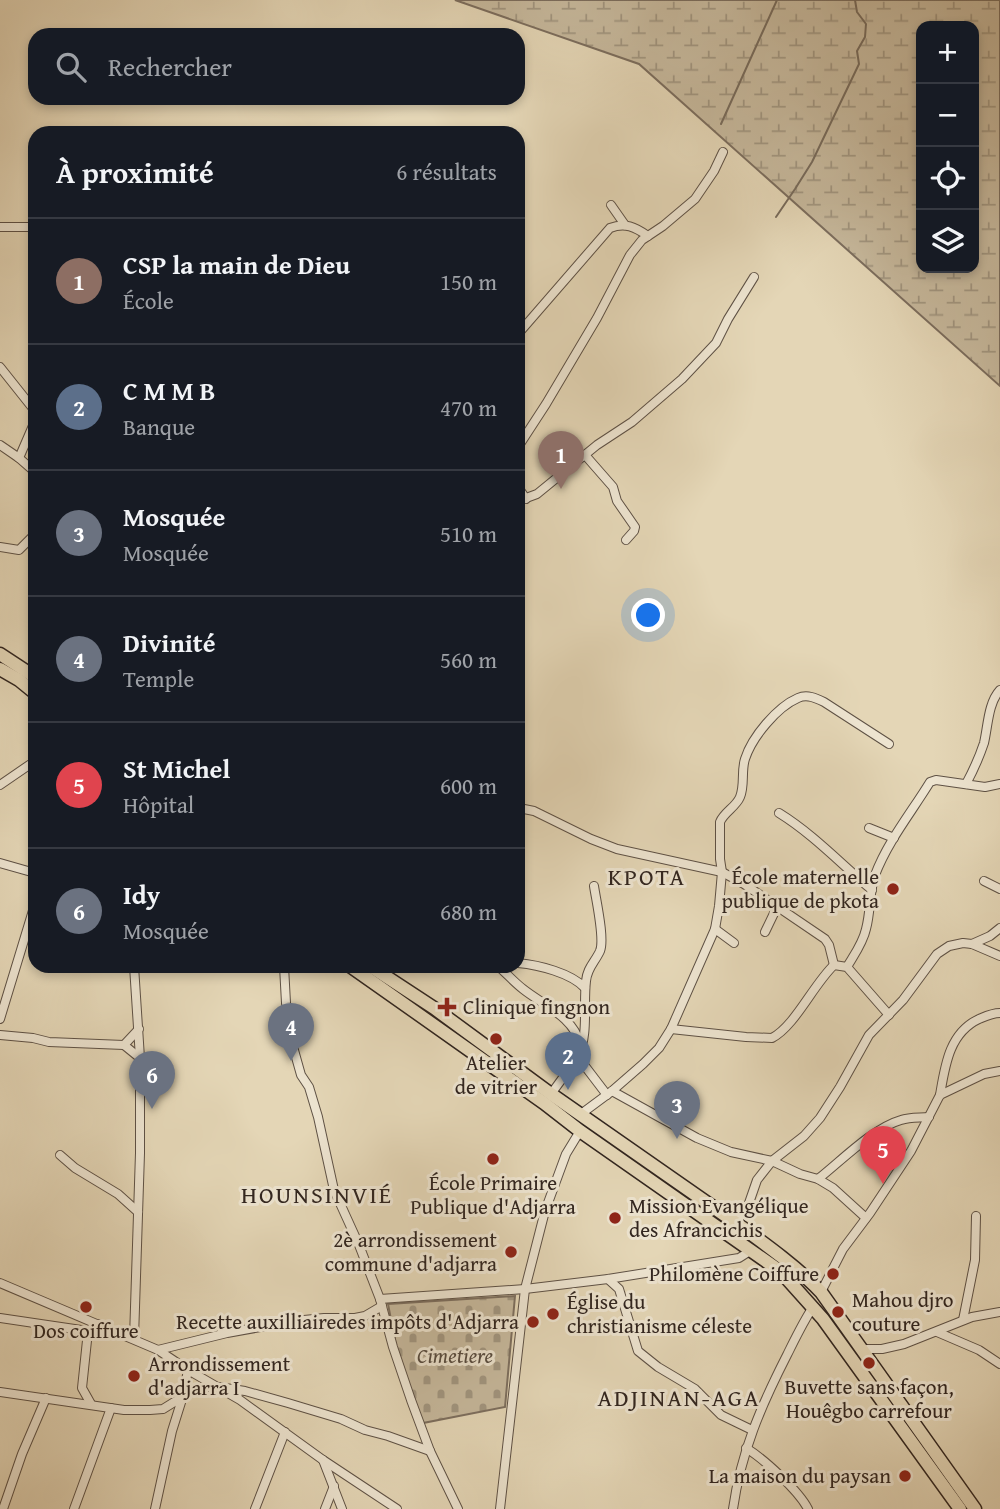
<!DOCTYPE html>
<html lang="fr">
<meta charset="utf-8">
<style>
:root{--surface:#171b24;--page:#20242c;--text:#f1f3f6;--muted:#9ea1a6;--line:#363941;--accent:#ea580c}
body{margin:0;font-family:"Gentium Book Plus",serif;background:var(--page);color:var(--text)}
.controls{position:absolute;right:21px;top:21px;display:grid;overflow:hidden;border-radius:14px;box-shadow:0 4px 10px #0003}
.controls button{width:63px;height:63px;display:grid;place-items:center;padding:0;border:0;border-bottom:2px solid var(--line);background:var(--surface);color:var(--text);font:35px sans-serif}
.you{position:absolute;left:649px;top:616px;width:24px;height:24px;margin:-18px;border:5px solid #fff;border-radius:50%;background:#1a73e8;box-shadow:0 0 0 10px #1a73e833}
.badge{display:grid;place-items:center;width:46px;height:46px;border-radius:50%;background:var(--accent);color:#fff;font-size:23px;font-weight:700}
.pin{position:absolute;translate:-50% -58px;filter:drop-shadow(0 2px 4px #0008)}
.pin::after{content:'';position:absolute;top:37px;width:24px;height:21px;background:inherit;clip-path:polygon(0 0,100% 0,50% 100%)}
.list{margin:0;padding:0;list-style:none}
h2{display:flex;justify-content:space-between;align-items:center;height:91px;margin:0;padding:0 28px;font-size:30px}
h2 small{font-size:23px;font-weight:400;color:var(--muted)}
.list li{display:grid;grid-template-columns:46px 1fr auto;gap:21px;align-items:center;box-sizing:border-box;height:126px;padding:0 28px;border-top:2px solid var(--line)}
.list b{display:block;font-size:26px;white-space:nowrap}
.list p{margin:0;font-size:23px;white-space:nowrap;color:var(--muted)}
.list em{font-size:23px;font-style:normal;color:var(--muted)}
.icon{flex:none;width:38px;height:38px;fill:none;stroke:currentColor;stroke-width:2;stroke-linecap:round;stroke-linejoin:round}
.map{position:relative;flex:none;width:1000px;height:1509px;overflow:hidden}
.search{position:absolute;background:var(--surface);box-shadow:0 4px 10px #0003;left:28px;top:28px;width:497px;height:77px;display:flex;align-items:center;gap:18px;box-sizing:border-box;padding:0 24px;border-radius:21px;color:var(--muted);font-size:26px}
.panel{position:absolute;background:var(--surface);box-shadow:0 4px 10px #0003;left:28px;top:126px;width:497px;height:847px;border-radius:21px}
.map>svg:first-child{display:block}
</style>
<div class="map">
<svg width="1000" height="1509" viewBox="0 0 1000 1509">
<defs>
<pattern id="wetland-marsh" width="20" height="14" patternUnits="userSpaceOnUse" patternTransform="scale(1.75)"><rect width="20" height="14" fill="#c6b89c"/><path d="M1 5h8M5 5V1M11 12h8M15 12V8" fill="none" stroke="#a1957f"/></pattern>
<pattern id="cemetery-stones" width="16" height="16" patternUnits="userSpaceOnUse" patternTransform="scale(1.75)"><rect width="16" height="16" fill="#c6b89c"/><path d="M2 7V4a2 2 0 0 1 4 0v3zM10 15v-3a2 2 0 0 1 4 0v3z" fill="#a1957f"/></pattern>
</defs>
<rect width="100%" height="100%" fill="#e4d6b6"/>
<filter id="stains"><feTurbulence type="fractalNoise" baseFrequency=".00286" numOctaves="4"/><feColorMatrix values="0 0 0 0 .2 0 0 0 0 .09 0 0 0 0 .02 0 0 0 .5 -.17"/></filter>
<radialGradient id="worn" r=".72"><stop offset=".6" stop-color="#630" stop-opacity="0"/><stop offset="1" stop-color="#630" stop-opacity=".3"/></radialGradient>
<path fill="url(#wetland-marsh)" stroke="#7c6e5e" stroke-width="2" fill-rule="evenodd" d="M455 0H1000V386L639 64ZM921 26H974V268H921Z"/>
<polygon fill="url(#cemetery-stones)" stroke="#7c6e5e" stroke-width="2" points="515,1296 505,1407 423,1423 398,1356 388,1304"/>
<g fill="none" stroke-linecap="round" stroke-linejoin="round">
<g stroke="#786b5b" stroke-width="2">
<polyline points="721,124 777,0"/>
<polyline points="776,217 795,189 812,162 859,64 857,51 865,37 866,24 857,12 855,0"/>
</g>
<g stroke="#5e5145" stroke-width="10">
<g id="minor">
<polyline points="611,205 625,225"/>
<polyline points="0,227 35,227"/>
<path d="M518 334 610 228C625 222 635 227 648 236"/>
<polyline points="0,367 35,411"/>
<polyline points="0,445 19,458 35,472"/>
<polyline points="518,447 546,404 597,318 630,255 642,240 663,226 695,199 714,171 723,152"/>
<polyline points="585,455 613,487 617,501 635,527 634,531 626,540"/>
<polyline points="19,458 35,421"/>
<polyline points="518,487 526,499"/>
<polyline points="518,501 537,494 597,445 632,422 682,379 716,343 728,319 754,277"/>
<polyline points="0,547 19,550 35,534"/>
<path d="M966 784C973 771 979 758 984 743 988 726 988 703 1000 690"/>
<polyline points="0,785 35,761"/>
<polyline points="524,809 534,811 591,839 617,849 722,872 744,884 825,939 829,945 834,965"/>
<path d="M779 813C813 834 841 864 872 890"/>
<polyline points="869,828 894,838"/>
<polyline points="0,863 35,873"/>
<polyline points="984,881 1000,889"/>
<polyline points="715,929 734,943"/>
<polyline points="765,932 777,907"/>
<polyline points="972,944 990,936 1000,928"/>
<path d="M518 963C539 965 571 973 585 988"/>
<polyline points="834,965 847,967 889,1015"/>
<polyline points="284,966 286,1003 292,1043 301,1075 309,1087 318,1117 334,1190 359,1245 380,1299 393,1347 411,1400 430,1451 458,1509"/>
<path d="M498 966C507 974 514 982 523 989 543 1005 574 1017 580 1044"/>
<path d="M847 967C854 955 863 943 866 929 871 911 869 892 875 875 888 841 911 813 930 782L936 780 985 787 1000 784"/>
<polyline points="0,1019 35,904"/>
<path d="M671 1029 746 1037 772 1038C795 1026 813 985 834 965"/>
<polyline points="0,1035 33,1038 49,1042 124,1045 140,1058"/>
<polyline points="124,1045 139,1029"/>
<polyline points="578,1057 607,1095"/>
<polyline points="612,1091 697,1138 731,1152 772,1161 800,1174 818,1179 833,1188 866,1218"/>
<path d="M551 1094 578 1057C589 1033 583 1006 586 981 587 968 595 962 600 951 605 939 596 900 594 886"/>
<path d="M940 1095C945 1066 949 1033 979 1019 986 1016 992 1013 1000 1013"/>
<path d="M581 1114 612 1091 643 1064 659 1048 671 1029 715 929 719 906 722 872 720 859V822C724 812 736 807 740 797 745 785 741 771 745 759 752 737 777 707 798 698 807 694 816 698 824 702L889 744"/>
<polyline points="60,1155 75,1168 118,1194 138,1212"/>
<path d="M818 1179C841 1161 873 1128 901 1120 910 1117 920 1118 929 1117"/>
<polyline points="736,1223 749,1203 757,1180 772,1161 804,1136 820,1118 840,1087 869,1035 903,1000 937,954 949,946 963,943 972,944 1000,956"/>
<polyline points="608,1279 619,1289 638,1351 658,1367 695,1389 721,1415 752,1430"/>
<polyline points="0,1283 158,1350 188,1370 240,1400 323,1460 397,1509"/>
<polyline points="821,1292 843,1249 870,1213 911,1151 940,1095 984,1074 1000,1071"/>
<polyline points="380,1299 525,1289 608,1279 739,1258 750,1251"/>
<polyline points="0,1318 88,1331"/>
<polyline points="963,1320 975,1260 976,1216"/>
<polyline points="937,1332 979,1350 1000,1364"/>
<polyline points="134,1338 140,1153 140,1058 134,966"/>
<polyline points="158,1350 227,1333 294,1321 324,1318 355,1318 365,1316 382,1306"/>
<polyline points="862,1351 867,1349 882,1349 904,1344 972,1317 1000,1312"/>
<polyline points="0,1392 124,1410 150,1410 163,1409 192,1391 209,1387 219,1387 245,1391 288,1403 341,1419 365,1430 388,1436 430,1451"/>
<polyline points="91,1404 82,1388 88,1331 98,1324"/>
<path d="M746 1448C764 1459 799 1491 808 1509"/>
<polyline points="323,1460 342,1509"/>
<polyline points="3,1509 22,1454 46,1398"/>
<polyline points="74,1509 111,1408"/>
<polyline points="155,1509 172,1431 183,1396 188,1370"/>
<polyline points="255,1509 285,1432"/>
<polyline points="325,1509 334,1486"/>
<polyline points="500,1509 525,1289 545,1211 566,1154 580,1131"/>
<path d="M733 1509C741 1452 761 1406 787 1355 795 1339 803 1322 813 1307"/>
</g>
</g>
<g stroke="#31251f" stroke-width="15">
<g id="primary">
<polyline points="0,654 35,677"/>
<polyline points="0,669 19,680 35,693"/>
<polyline points="350,966 544,1103 580,1131 780,1271 823,1319 960,1509"/>
<path d="M370 966 434 1008 551 1094 736 1223C765 1244 796 1266 821 1292L975 1509"/>
</g>
</g>
<use href="#minor" stroke="#ede4d0" stroke-width="8"/>
<use href="#primary" stroke="#e4d6b6" stroke-width="12"/>
</g>
<g fill="#8f2418" stroke="#ede4d0" stroke-width="2.5">
<circle cx="893" cy="889" r="7"/>
<path d="M443.5 996.5h7v7h7v7h-7v7h-7v-7h-7v-7h7z"/>
<circle cx="496" cy="1039" r="7"/>
<circle cx="493" cy="1159" r="7"/>
<circle cx="615" cy="1218" r="7"/>
<circle cx="511" cy="1252" r="7"/>
<circle cx="833" cy="1274" r="7"/>
<circle cx="86" cy="1307" r="7"/>
<circle cx="838" cy="1312" r="7"/>
<circle cx="553" cy="1314" r="7"/>
<circle cx="533" cy="1322" r="7"/>
<circle cx="869" cy="1363" r="7"/>
<circle cx="134" cy="1376" r="7"/>
<circle cx="905" cy="1476" r="7"/>
</g>
<g text-anchor="middle" stroke-width="6" stroke-linejoin="round" paint-order="stroke">
<g font-size="21" fill="#31251f" stroke="#ede4d0" text-anchor="end">
<text x="879" y="884">École maternelle<tspan x="879" dy="24">publique de pkota</tspan></text>
<text x="463" y="1014" text-anchor="start">Clinique fingnon</text>
<text x="496" y="1070" text-anchor="middle">Atelier<tspan x="496" dy="24">de vitrier</tspan></text>
<text x="493" y="1190" text-anchor="middle">École Primaire<tspan x="493" dy="24">Publique d'Adjarra</tspan></text>
<text x="629" y="1213" text-anchor="start">Mission Evangélique<tspan x="629" dy="24">des Afrancichis</tspan></text>
<text x="497" y="1247">2è arrondissement<tspan x="497" dy="24">commune d'adjarra</tspan></text>
<text x="819" y="1281">Philomène Coiffure</text>
<text x="852" y="1307" text-anchor="start">Mahou djro<tspan x="852" dy="24">couture</tspan></text>
<text x="567" y="1309" text-anchor="start">Église du<tspan x="567" dy="24">christianisme céleste</tspan></text>
<text x="519" y="1329">Recette auxilliairedes impôts d'Adjarra</text>
<text x="86" y="1338" text-anchor="middle">Dos coiffure</text>
<text x="148" y="1371" text-anchor="start">Arrondissement<tspan x="148" dy="24">d'adjarra I</tspan></text>
<text x="869" y="1394" text-anchor="middle">Buvette sans façon,<tspan x="869" dy="24">Houêgbo carrefour</tspan></text>
<text x="891" y="1483">La maison du paysan</text>
</g>
<g font-size="21" font-style="italic" fill="#564a3e" stroke="#ede4d0">
<text x="455" y="1363">Cimetiere</text>
</g>
<g font-size="24" letter-spacing="2" fill="#31251f" stroke="#ede4d0">
<text x="647" y="885">KPOTA</text>
<text x="317" y="1203">HOUNSINVIÉ</text>
<text x="679" y="1406">ADJINAN-AGA</text>
</g>
</g>
<rect width="100%" height="100%" filter="url(#stains)"/>
<rect width="100%" height="100%" fill="url(#worn)"/>
</svg>
<div class="controls">
<button>+</button>
<button>−</button>
<button><svg class="icon" aria-label="locate" viewBox="0 0 24 24"><circle cx="12" cy="12" r="6"/><path d="M12 2v4M12 18v4M2 12h4M18 12h4"/></svg></button>
<button><svg class="icon" aria-label="layers" viewBox="0 0 24 24"><path d="M12 4l9 5-9 5-9-5zM3 14l9 5 9-5"/></svg></button>
</div>
<div class="you"></div>
<div class="pin badge" style="left:561px;top:489px;background:#8d6e63">1</div>
<div class="pin badge" style="left:568px;top:1090px;background:#5c6f8a">2</div>
<div class="pin badge" style="left:677px;top:1139px;background:#6b7280">3</div>
<div class="pin badge" style="left:291px;top:1061px;background:#6b7280">4</div>
<div class="pin badge" style="left:883px;top:1184px;background:#e0444e">5</div>
<div class="pin badge" style="left:152px;top:1109px;background:#6b7280">6</div>
<div class="search"><svg class="icon" aria-label="search" viewBox="0 0 24 24"><circle cx="10" cy="10" r="6"/><path d="M15 15l6 6"/></svg>Rechercher</div>
<section class="panel">
<h2>À proximité<small>6 résultats</small></h2>
<ul class="list">
<li><span class="badge" style="background:#8d6e63">1</span><div><b>CSP la main de Dieu</b><p>École</p></div><em>150 m</em></li>
<li><span class="badge" style="background:#5c6f8a">2</span><div><b>C M M B</b><p>Banque</p></div><em>470 m</em></li>
<li><span class="badge" style="background:#6b7280">3</span><div><b>Mosquée</b><p>Mosquée</p></div><em>510 m</em></li>
<li><span class="badge" style="background:#6b7280">4</span><div><b>Divinité</b><p>Temple</p></div><em>560 m</em></li>
<li><span class="badge" style="background:#e0444e">5</span><div><b>St Michel</b><p>Hôpital</p></div><em>600 m</em></li>
<li><span class="badge" style="background:#6b7280">6</span><div><b>Idy</b><p>Mosquée</p></div><em>680 m</em></li>
</ul>
</section>
</div>
